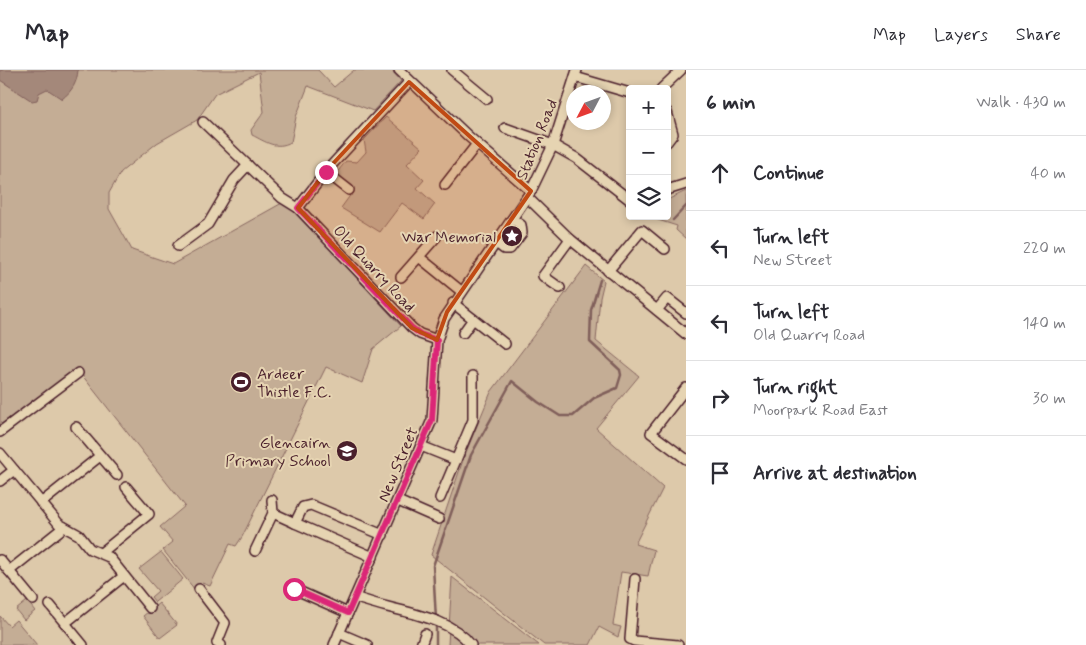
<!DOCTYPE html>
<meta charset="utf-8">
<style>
:root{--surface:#fff;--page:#f7f7f7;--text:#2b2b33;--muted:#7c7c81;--line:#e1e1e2}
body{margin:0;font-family:Mynerve,sans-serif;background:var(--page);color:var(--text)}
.controls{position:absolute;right:15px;top:15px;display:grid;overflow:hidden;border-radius:5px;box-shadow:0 2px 8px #0003}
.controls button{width:45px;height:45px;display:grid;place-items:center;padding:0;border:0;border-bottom:1px solid var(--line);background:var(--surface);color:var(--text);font:25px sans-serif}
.compass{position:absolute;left:566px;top:15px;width:45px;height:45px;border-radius:50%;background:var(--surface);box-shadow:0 2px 8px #0003;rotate:229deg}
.stop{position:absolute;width:15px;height:15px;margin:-11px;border:4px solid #db2777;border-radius:50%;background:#fff}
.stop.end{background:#db2777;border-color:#fff;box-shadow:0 1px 5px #0008}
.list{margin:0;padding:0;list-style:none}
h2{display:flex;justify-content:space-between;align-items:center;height:65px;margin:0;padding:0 20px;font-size:21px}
h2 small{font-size:16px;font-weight:400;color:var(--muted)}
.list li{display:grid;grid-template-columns:32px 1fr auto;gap:15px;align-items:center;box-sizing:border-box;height:75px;padding:0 20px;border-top:1px solid var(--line)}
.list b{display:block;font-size:19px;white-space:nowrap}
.list p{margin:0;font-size:16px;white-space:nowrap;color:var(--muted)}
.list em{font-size:16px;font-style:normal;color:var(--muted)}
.icon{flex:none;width:28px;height:28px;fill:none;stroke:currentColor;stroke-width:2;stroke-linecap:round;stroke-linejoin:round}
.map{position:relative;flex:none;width:686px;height:575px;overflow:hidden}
header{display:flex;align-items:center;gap:30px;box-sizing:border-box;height:70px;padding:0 25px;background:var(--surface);border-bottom:1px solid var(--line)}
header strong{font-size:24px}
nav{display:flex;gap:28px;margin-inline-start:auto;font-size:18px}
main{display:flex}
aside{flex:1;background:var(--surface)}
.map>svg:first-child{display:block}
</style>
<header>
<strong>Map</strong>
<nav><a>Map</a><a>Layers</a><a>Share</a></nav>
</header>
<main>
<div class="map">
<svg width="686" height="575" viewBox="0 0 686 575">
<rect width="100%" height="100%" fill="#ddc9aa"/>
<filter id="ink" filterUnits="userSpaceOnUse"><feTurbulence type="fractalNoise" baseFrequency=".02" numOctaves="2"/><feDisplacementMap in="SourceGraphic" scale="10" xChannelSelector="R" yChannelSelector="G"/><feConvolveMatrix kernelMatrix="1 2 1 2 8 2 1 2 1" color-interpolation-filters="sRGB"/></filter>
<g filter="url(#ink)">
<g fill="#c4ad95" stroke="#876660">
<path d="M0 0H318L334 17 354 0H391L401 11 373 41 308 16 296 47 291 72C276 80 266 72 252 65L251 60 264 42 259 2 215 24 197 50 157 73 121 102 109 123V139L132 180 173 194 282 133 295 141 401 256 373 279 362 313 326 297 242 467 236 476 230 474 210 516 202 513 195 520 163 480 173 472 160 457 185 436 78 300 73 301 0 355Z"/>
<polygon points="386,47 422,78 407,94 424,110 417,118 435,134 424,149 402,133 380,162 341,138 354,120 335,105 346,91 357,92 366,82 364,70"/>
<polygon points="686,121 686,169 676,160 677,156 658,150 652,146 667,146 667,130"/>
<polygon points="586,196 604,211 600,228 596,271 639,306 596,358 663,418 635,474 654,480 648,506 621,502 613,555 621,557 618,567 599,557 590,575 544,575 431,485 464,387 491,322"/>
<polygon points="161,482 183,509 155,532 151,527 158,521 139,499"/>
<polygon points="452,507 539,575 448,575"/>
<polygon points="27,531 35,541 24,550 16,540"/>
<polygon points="159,533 177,555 160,568 143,546"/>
<polygon points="0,546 9,556 16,550 37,575 0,575"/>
</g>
<path fill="#a4887a" stroke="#805e5a" d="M0 0H78C77 13 72 21 62 29L47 19 39 23 37 30 32 31 0 10Z"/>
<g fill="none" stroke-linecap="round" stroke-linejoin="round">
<g stroke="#805e5a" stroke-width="2.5">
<polyline points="673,150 686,136"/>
<polyline points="436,549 433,496 471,385 512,311 538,332 560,346 573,346 594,328 617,318 621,305 620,300 590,272 591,240 600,210"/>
<polyline points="436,554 436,575"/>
</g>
<g stroke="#4a1f2b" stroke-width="12">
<g id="minor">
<polyline points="399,0 468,66 531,121"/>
<polyline points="452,0 487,29"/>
<polyline points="575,7 630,23"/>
<polyline points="661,19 681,0"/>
<polyline points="667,42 673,64 667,72"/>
<polyline points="203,52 282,128 298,138 412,258 420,264 437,270"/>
<polyline points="505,58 553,75 576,88 630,130"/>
<polyline points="326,102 349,120"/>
<polyline points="445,115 477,74"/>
<polyline points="667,120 686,114"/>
<polyline points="527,127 570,169 686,264"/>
<polyline points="298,138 328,99 409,12"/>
<polyline points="495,172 504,179 510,179 522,163 521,155 512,149"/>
<polyline points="178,176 208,154 234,110 248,95"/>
<polyline points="419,187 461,221"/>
<polyline points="608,201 642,160 665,179"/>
<polyline points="401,207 437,166"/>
<polyline points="560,218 543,206 570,169"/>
<polyline points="453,233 505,274"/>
<polyline points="657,240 667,228 686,243"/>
<polyline points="463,263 473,249"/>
<polyline points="686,318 651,363 686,389"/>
<polyline points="76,357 117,405"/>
<polyline points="0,362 78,303"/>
<polyline points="421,376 456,390"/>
<polyline points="0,383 59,454 79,465 90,479 109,487 150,538"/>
<polyline points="0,411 14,400"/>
<polyline points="440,428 473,350 473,306"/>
<polyline points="398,431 439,449"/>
<polyline points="41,433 100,386"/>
<polyline points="273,443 295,453"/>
<polyline points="255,481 273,443 272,430"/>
<polyline points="101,483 149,444 126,417"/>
<polyline points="373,487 295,453 303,437 311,435 383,465"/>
<polyline points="0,490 33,530"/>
<polyline points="9,501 64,457"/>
<polyline points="635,509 630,569 634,571 678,575"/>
<polyline points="199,519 225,553 217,573 221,575"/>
<polyline points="294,519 348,543"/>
<path d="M355 527C391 542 447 543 471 575"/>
<polyline points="50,535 83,575"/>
<polyline points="65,553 124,506"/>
<polyline points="339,563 367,575"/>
<polyline points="334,575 432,350 437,270 444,249 531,121 553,75 577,0"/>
<polyline points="421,575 425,564"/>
</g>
</g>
<use href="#minor" stroke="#e6d4b2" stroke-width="9"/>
</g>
</g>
<g fill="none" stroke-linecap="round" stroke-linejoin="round" filter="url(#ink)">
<polyline stroke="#db2777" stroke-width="6" points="294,519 348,543 432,350 437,270 420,264 412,258 298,138 326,102"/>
</g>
<path fill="#c04a14" fill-opacity="0.2" stroke="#c04a14" stroke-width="4" stroke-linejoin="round" d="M409 12 531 121 447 242 437 270 412 258 298 138 328 99Z"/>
<defs>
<g id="sight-disc" transform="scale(1.125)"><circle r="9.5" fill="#4a1f2b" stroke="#e6d4b2"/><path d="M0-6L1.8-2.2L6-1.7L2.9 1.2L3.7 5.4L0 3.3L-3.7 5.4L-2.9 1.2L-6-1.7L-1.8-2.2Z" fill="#fff"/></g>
<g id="stadium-disc" transform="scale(1.125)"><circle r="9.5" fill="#4a1f2b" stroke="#e6d4b2"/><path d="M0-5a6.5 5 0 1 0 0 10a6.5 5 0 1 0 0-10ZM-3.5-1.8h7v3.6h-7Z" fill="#fff"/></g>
<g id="school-disc" transform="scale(1.125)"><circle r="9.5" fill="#4a1f2b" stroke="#e6d4b2"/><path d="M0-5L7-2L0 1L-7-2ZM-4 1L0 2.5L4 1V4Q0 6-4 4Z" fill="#fff"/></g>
</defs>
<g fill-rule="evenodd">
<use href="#sight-disc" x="512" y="166"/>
<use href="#stadium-disc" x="241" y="312"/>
<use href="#school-disc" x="347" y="381"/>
</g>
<g text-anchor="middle" stroke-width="4" stroke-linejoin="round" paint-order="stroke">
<g font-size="16" fill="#4a1f2b" stroke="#e6d4b2">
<text transform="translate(536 69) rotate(-68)" y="6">Station Road</text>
<text transform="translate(375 198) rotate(47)" y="6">Old Quarry Road</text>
<text transform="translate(397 394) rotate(-67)" y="6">New Street</text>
</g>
<g font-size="16" fill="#4a1f2b" stroke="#e6d4b2" text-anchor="end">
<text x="496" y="172">War Memorial</text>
<text x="257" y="309" text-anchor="start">Ardeer<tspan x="257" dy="18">Thistle F.C.</tspan></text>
<text x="331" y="378">Glencairn<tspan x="331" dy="18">Primary School</tspan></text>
</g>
</g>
</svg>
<div class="controls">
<button>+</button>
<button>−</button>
<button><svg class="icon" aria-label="layers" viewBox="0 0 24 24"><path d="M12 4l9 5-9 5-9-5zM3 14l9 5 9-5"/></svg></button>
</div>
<svg class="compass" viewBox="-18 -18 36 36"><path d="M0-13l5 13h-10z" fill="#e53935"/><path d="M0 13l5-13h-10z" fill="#7c7c81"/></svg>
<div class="stop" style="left:294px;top:519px"></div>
<div class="stop end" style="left:326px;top:102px"></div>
</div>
<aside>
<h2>6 min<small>Walk · 430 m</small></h2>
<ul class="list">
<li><svg class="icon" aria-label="ahead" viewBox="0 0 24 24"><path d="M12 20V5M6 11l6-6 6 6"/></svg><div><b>Continue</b></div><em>40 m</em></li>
<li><svg class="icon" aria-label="left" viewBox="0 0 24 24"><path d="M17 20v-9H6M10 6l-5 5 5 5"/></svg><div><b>Turn left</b><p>New Street</p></div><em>220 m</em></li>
<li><svg class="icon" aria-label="left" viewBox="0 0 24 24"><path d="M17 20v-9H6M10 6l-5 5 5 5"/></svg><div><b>Turn left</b><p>Old Quarry Road</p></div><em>140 m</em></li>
<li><svg class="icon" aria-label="right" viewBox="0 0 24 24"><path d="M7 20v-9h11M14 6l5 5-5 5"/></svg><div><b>Turn right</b><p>Moorpark Road East</p></div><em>30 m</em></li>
<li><svg class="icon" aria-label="arrive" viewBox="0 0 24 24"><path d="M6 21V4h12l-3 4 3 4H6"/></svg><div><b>Arrive at destination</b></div></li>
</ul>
</aside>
</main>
